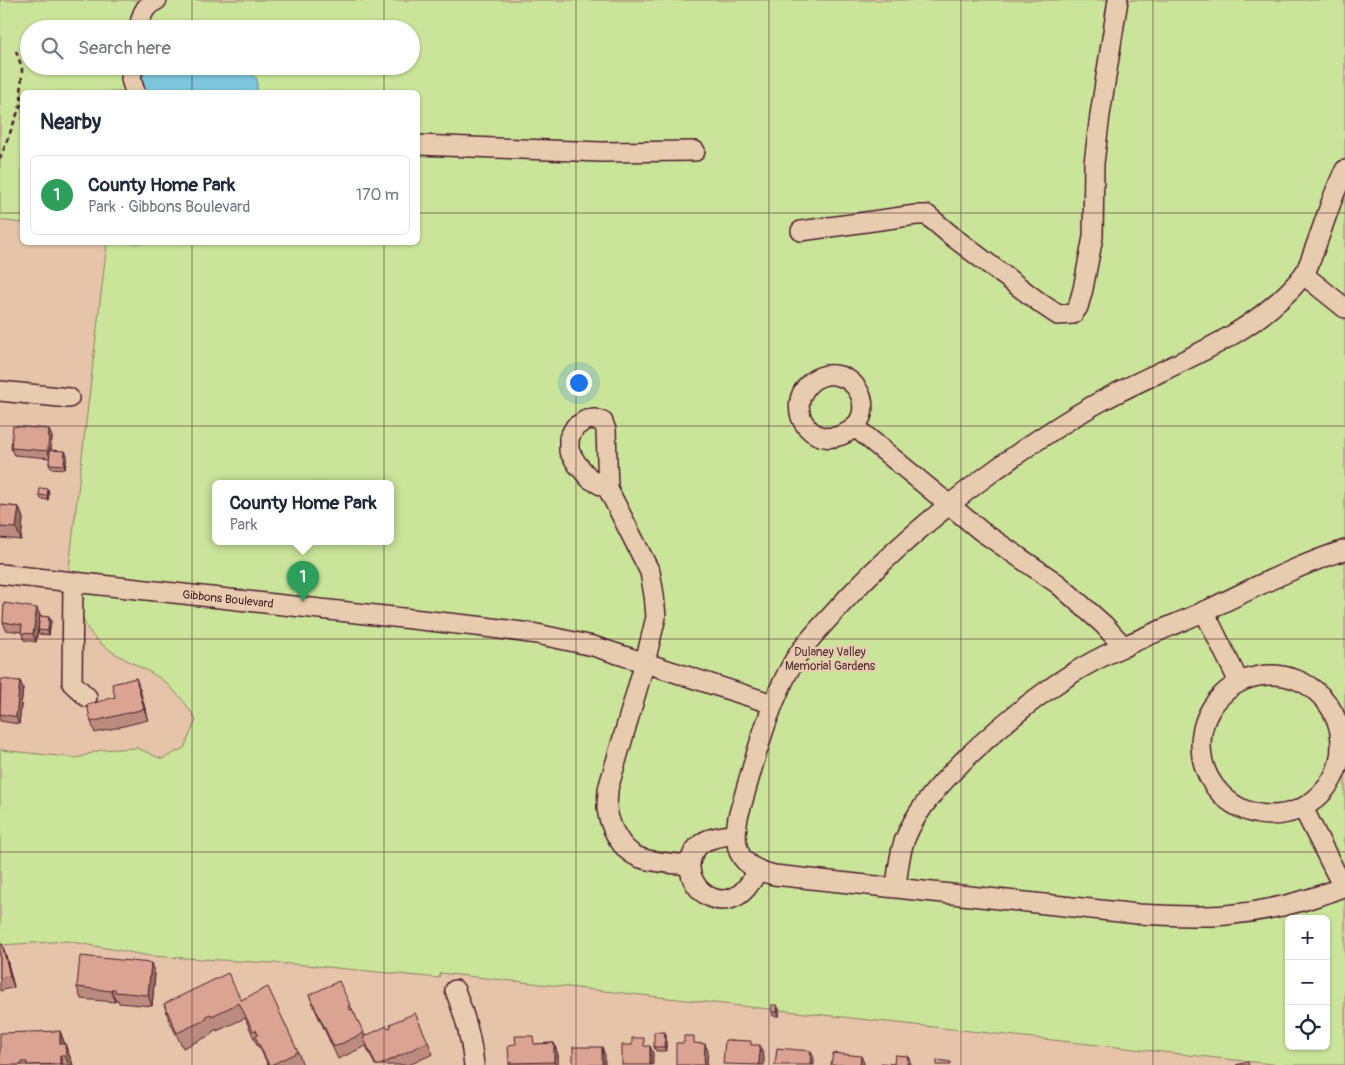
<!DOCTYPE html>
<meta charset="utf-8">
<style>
:root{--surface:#fff;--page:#f2f2f3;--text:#1f2937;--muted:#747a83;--line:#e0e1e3;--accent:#2563eb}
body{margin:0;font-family:Pangolin,sans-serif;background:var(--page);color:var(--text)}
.controls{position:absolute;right:15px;bottom:15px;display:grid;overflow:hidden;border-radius:8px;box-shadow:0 1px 4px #0004}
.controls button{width:45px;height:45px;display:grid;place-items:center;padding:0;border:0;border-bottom:1px solid var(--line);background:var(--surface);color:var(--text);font:25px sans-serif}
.you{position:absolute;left:578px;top:382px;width:18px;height:18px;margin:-12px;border:4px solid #fff;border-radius:50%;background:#1a73e8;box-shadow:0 0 0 8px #1a73e833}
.badge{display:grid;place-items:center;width:32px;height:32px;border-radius:50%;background:var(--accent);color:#fff;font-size:16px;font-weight:700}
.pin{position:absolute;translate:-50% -41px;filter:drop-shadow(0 1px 2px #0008)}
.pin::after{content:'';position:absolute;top:26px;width:18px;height:15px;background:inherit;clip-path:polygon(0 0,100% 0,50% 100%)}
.popup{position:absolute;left:212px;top:480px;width:182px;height:65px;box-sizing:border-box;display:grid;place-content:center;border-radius:8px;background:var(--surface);filter:drop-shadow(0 1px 4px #0005);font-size:16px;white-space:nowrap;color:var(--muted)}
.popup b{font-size:19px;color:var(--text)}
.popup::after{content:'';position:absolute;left:50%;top:100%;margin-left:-10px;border:10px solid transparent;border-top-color:var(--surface)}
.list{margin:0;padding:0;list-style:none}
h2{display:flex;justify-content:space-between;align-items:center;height:65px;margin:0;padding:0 20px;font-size:21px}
h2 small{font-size:16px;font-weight:400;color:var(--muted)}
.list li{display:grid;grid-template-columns:32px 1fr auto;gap:15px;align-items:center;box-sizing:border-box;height:80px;margin:0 10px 10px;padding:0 10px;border:1px solid var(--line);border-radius:8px}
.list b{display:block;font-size:19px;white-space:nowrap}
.list p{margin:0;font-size:16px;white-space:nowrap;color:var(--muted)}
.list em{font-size:16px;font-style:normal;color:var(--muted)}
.icon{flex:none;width:28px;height:28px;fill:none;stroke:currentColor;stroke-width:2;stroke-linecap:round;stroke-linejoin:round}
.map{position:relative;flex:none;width:1345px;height:1065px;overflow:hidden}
.search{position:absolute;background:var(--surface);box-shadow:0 1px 4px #0004;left:20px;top:20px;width:400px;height:55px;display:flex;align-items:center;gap:12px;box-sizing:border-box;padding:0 18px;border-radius:28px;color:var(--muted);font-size:19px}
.panel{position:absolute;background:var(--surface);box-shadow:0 1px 4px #0004;left:20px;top:90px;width:400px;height:155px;border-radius:8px}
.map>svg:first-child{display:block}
</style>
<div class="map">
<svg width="1345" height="1065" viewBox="0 0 1345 1065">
<rect width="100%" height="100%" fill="#e5c4a9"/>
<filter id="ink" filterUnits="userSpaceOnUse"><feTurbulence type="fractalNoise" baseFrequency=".02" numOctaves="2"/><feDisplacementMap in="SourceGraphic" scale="10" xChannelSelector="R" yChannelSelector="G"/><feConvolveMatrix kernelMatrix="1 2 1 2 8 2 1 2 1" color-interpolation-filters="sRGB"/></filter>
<g filter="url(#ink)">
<path fill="#cae49a" stroke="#8a8262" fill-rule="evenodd" d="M0 0H1345V1065H1281L440 973 439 978 307 965 150 956 67 941 0 945V750L77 758 101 750 137 748 162 759 184 748 196 720C187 704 174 688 158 677 133 661 85 646 82 612 81 607 83 601 84 597L66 594 107 243 418 242V92H22V223L0 220ZM29 29H411V66H29ZM216 483H390V541H216ZM1289 919H1326V1046H1289Z"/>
<polygon fill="#7ec6de" stroke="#698396" points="147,66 237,66 250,73 257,79 257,92 145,92 143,90 143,77"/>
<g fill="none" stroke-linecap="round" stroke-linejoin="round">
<g stroke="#4a1f2b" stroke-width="22">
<g id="minor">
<path d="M139 29C141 15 144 6 157 0"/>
<polyline points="133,66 131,79 135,92"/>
<polyline points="418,145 601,152 695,151"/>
<path d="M1345 170C1332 195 1325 222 1315 248 1311 258 1308 270 1301 278 1250 339 1173 363 1105 399 1064 421 1026 447 988 475 934 515 885 556 839 607 824 624 806 641 794 661 766 709 754 764 738 817 732 851 740 867 774 875L1138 914C1167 915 1197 918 1226 915 1266 911 1307 902 1345 886"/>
<polyline points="801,231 916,215 927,215 953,237 1043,305 1058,315 1073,314 1078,307 1083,289 1093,237 1094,163 1100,115 1118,0"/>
<polyline points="1304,275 1345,308"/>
<polyline points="0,391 69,398"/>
<path d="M855 427C858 423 861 418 862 414 866 395 853 377 834 375 826 374 816 377 810 383 781 410 816 459 855 427L981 531 1058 584 1104 625 1124 647"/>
<path d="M608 489 606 430 603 422 595 419 586 420 575 427 569 438V451L577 464 590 479 608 489 650 572 654 595 656 617 645 662 608 789C608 795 607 802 607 808 609 826 621 850 638 857 653 863 672 863 689 865"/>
<polyline points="0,574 485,627 537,634 593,646 773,704"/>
<polyline points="73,583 72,683 87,697"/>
<polyline points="1204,611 1239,682"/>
<circle cx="1271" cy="745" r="70"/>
<polyline points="1303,808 1343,887"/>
<path d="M735 834C725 836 710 837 702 843 672 866 704 912 735 897 746 892 752 880 758 871"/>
<path d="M896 887C898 871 899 854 905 839 917 808 943 781 966 758 999 727 1034 697 1073 673 1112 649 1160 631 1203 612 1250 590 1295 566 1345 550"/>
<path d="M455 990C465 1017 471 1036 474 1065"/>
</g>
</g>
<polyline stroke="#4a1f2b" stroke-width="2.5" stroke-dasharray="5 4" stroke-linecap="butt" points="0,159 21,104 22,68 15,48"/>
<use href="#minor" stroke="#e8ccaf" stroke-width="19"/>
</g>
<g fill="#bb8c7e" stroke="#4a1f2b">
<polygon points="52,437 51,450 67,455 65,469 51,468 49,464 50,458 14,455 11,448"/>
<polygon points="49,493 48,500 41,499 39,495"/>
<polygon points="0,505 19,507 23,519 21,540 0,538"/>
<polygon points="40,616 49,617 51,621 49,635 39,634 38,629 36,642 24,640 22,632 6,630 3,622"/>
<polygon points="136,678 140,690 148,720 95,733 91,722 115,697"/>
<polygon points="20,681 23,688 19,724 0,721 0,684"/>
<polygon points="2,944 6,956 14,987 0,991 0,945"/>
<polygon points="155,974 152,1006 119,1003 118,1000 115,1000 115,1002 81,999 77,987"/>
<polygon points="309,995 350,1005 365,1036 388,1028 428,1042 433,1054 409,1065 375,1065 366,1046 338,1059 314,1007"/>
<polygon points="241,1000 298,1052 303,1065 268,1065 259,1046 258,1047 245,1018 217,1031 217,1029 212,1032 213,1034 183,1048 169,1020 164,1004"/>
<polygon points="779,1009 779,1016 773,1016 772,1012"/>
<polygon points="60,1031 73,1065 0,1065"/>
<polygon points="665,1032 666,1036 666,1051 656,1051 654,1047"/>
<polygon points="554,1043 558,1055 558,1065 509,1065 509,1063 536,1044"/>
</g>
<g fill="#997266" stroke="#4a1f2b">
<polygon points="49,429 52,437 50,458 48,451"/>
<polygon points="65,451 67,455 65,469 64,465"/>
<polygon points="48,489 49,493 48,500 47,496"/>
<polygon points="19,507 23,519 21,540 16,528"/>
<polygon points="37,608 40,615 36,642 33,634"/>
<polygon points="49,617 51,621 49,635 48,631"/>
<polygon points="136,678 140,690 148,720 144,709"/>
<polygon points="20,681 23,688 19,724 16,717"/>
<polygon points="2,944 6,956 14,987 10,976"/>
<polygon points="151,963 155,974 152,1006 148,995"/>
<polygon points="111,989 115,1000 115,1002 111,991"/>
<polygon points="777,1005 779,1009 779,1016 777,1012"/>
<polygon points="60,1031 65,1046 65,1044 73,1065 69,1065 60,1044"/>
<polygon points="665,1032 666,1036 666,1051 664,1047"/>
<polygon points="554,1043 558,1055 558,1065 556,1065 554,1062"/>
<polygon points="705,1044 708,1051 707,1065 704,1065"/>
<polygon points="760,1045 764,1057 764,1065 759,1065"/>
<polygon points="650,1046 653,1053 653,1065 650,1065"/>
<polygon points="602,1047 605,1055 605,1065 602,1065"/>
<polygon points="811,1051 814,1059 814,1065 810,1065"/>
<polygon points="60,1056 63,1065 60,1065"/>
<polygon points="861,1056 864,1063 864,1065 860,1065"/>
<polygon points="908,1056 911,1064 911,1065 907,1065"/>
</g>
<g fill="#daa392" stroke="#4a1f2b">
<polygon points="13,426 49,429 48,451 11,448"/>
<polygon points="50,450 65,451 64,465 49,464"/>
<polygon points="40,488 48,489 47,496 39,495"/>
<polygon points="0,505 19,507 16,528 0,527"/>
<polygon points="4,603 37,608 33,634 21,633 22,625 3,622"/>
<polygon points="40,616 49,617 48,631 38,630"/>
<polygon points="136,678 144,709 91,722 87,705 115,697 112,684"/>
<polygon points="1,679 20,681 16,717 0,714"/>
<polygon points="2,944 10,976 0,978 0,945"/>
<polygon points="80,956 151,963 148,995 115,992 115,989 111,989 111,991 77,987"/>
<polygon points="228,973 241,1000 268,987 298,1052 271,1065 269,1065 255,1036 258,1035 256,1030 253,1031 239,1003 212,1016 211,1014 206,1016 207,1019 177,1033 164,1004"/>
<polygon points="339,981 350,1005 348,1006 350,1010 352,1009 364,1033 334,1047 309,995"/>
<rect x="772" y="1005" width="5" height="7"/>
<polygon points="415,1013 428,1042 380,1065 376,1065 363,1037 387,1026 388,1028 391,1027 390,1024"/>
<polygon points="60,1031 60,1044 65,1044 66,1056 60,1056 60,1064 27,1065 27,1062 22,1062 22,1065 0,1065 0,1033"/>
<polygon points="654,1032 665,1032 664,1047 654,1047"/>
<polygon points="515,1036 533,1036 534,1044 554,1043 554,1062 509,1063 508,1045 516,1044"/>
<polygon points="684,1036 694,1036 694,1043 705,1044 704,1065 676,1065 676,1043 684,1043"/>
<polygon points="632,1038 644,1038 644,1046 650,1046 650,1065 622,1065 622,1045 632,1045"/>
<polygon points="725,1040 751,1041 751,1045 760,1045 759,1065 723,1064"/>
<rect x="573" y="1047" width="29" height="18"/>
<polygon points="777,1048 811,1051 810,1065 775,1065"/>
<polygon points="833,1053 861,1056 860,1065 831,1065"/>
<polygon points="895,1055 908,1056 907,1065 881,1065 881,1063 894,1064"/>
<polygon points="937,1060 951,1062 951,1065 937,1065"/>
<polygon points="1248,1062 1249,1065 1236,1065"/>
</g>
</g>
<path fill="none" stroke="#4a1f2b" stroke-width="1" stroke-opacity="0.55" d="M192 0V29M384 0V29M576 0V1065M769 0V1065M961 0V1065M1153 0V1065M192 66V92M384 66V92M0 213H22M418 213H1345M192 242V1065M384 242V1065M0 426H1345M0 639H1345M0 852H1345"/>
<g text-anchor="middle" stroke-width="4.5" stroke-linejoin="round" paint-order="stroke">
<g font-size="12" fill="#4a1f2b" stroke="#e8ccaf">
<text transform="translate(228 599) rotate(6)" y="4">Gibbons Boulevard</text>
</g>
<g font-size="12" fill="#573336" stroke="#e8ccaf">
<text x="830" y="656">Dulaney Valley<tspan x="830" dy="14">Memorial Gardens</tspan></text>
</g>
</g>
</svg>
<div class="controls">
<button>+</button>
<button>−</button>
<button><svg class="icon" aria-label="locate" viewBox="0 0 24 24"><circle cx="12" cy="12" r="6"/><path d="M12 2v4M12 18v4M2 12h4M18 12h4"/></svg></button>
</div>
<div class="you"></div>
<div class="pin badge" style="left:303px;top:602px;background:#2e9e5b">1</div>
<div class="popup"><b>County Home Park</b>Park</div>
<div class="search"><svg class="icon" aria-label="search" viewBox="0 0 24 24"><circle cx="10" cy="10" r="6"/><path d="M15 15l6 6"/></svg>Search here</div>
<section class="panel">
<h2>Nearby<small></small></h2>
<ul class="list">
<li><span class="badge" style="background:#2e9e5b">1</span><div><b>County Home Park</b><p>Park · Gibbons Boulevard</p></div><em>170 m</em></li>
</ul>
</section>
</div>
